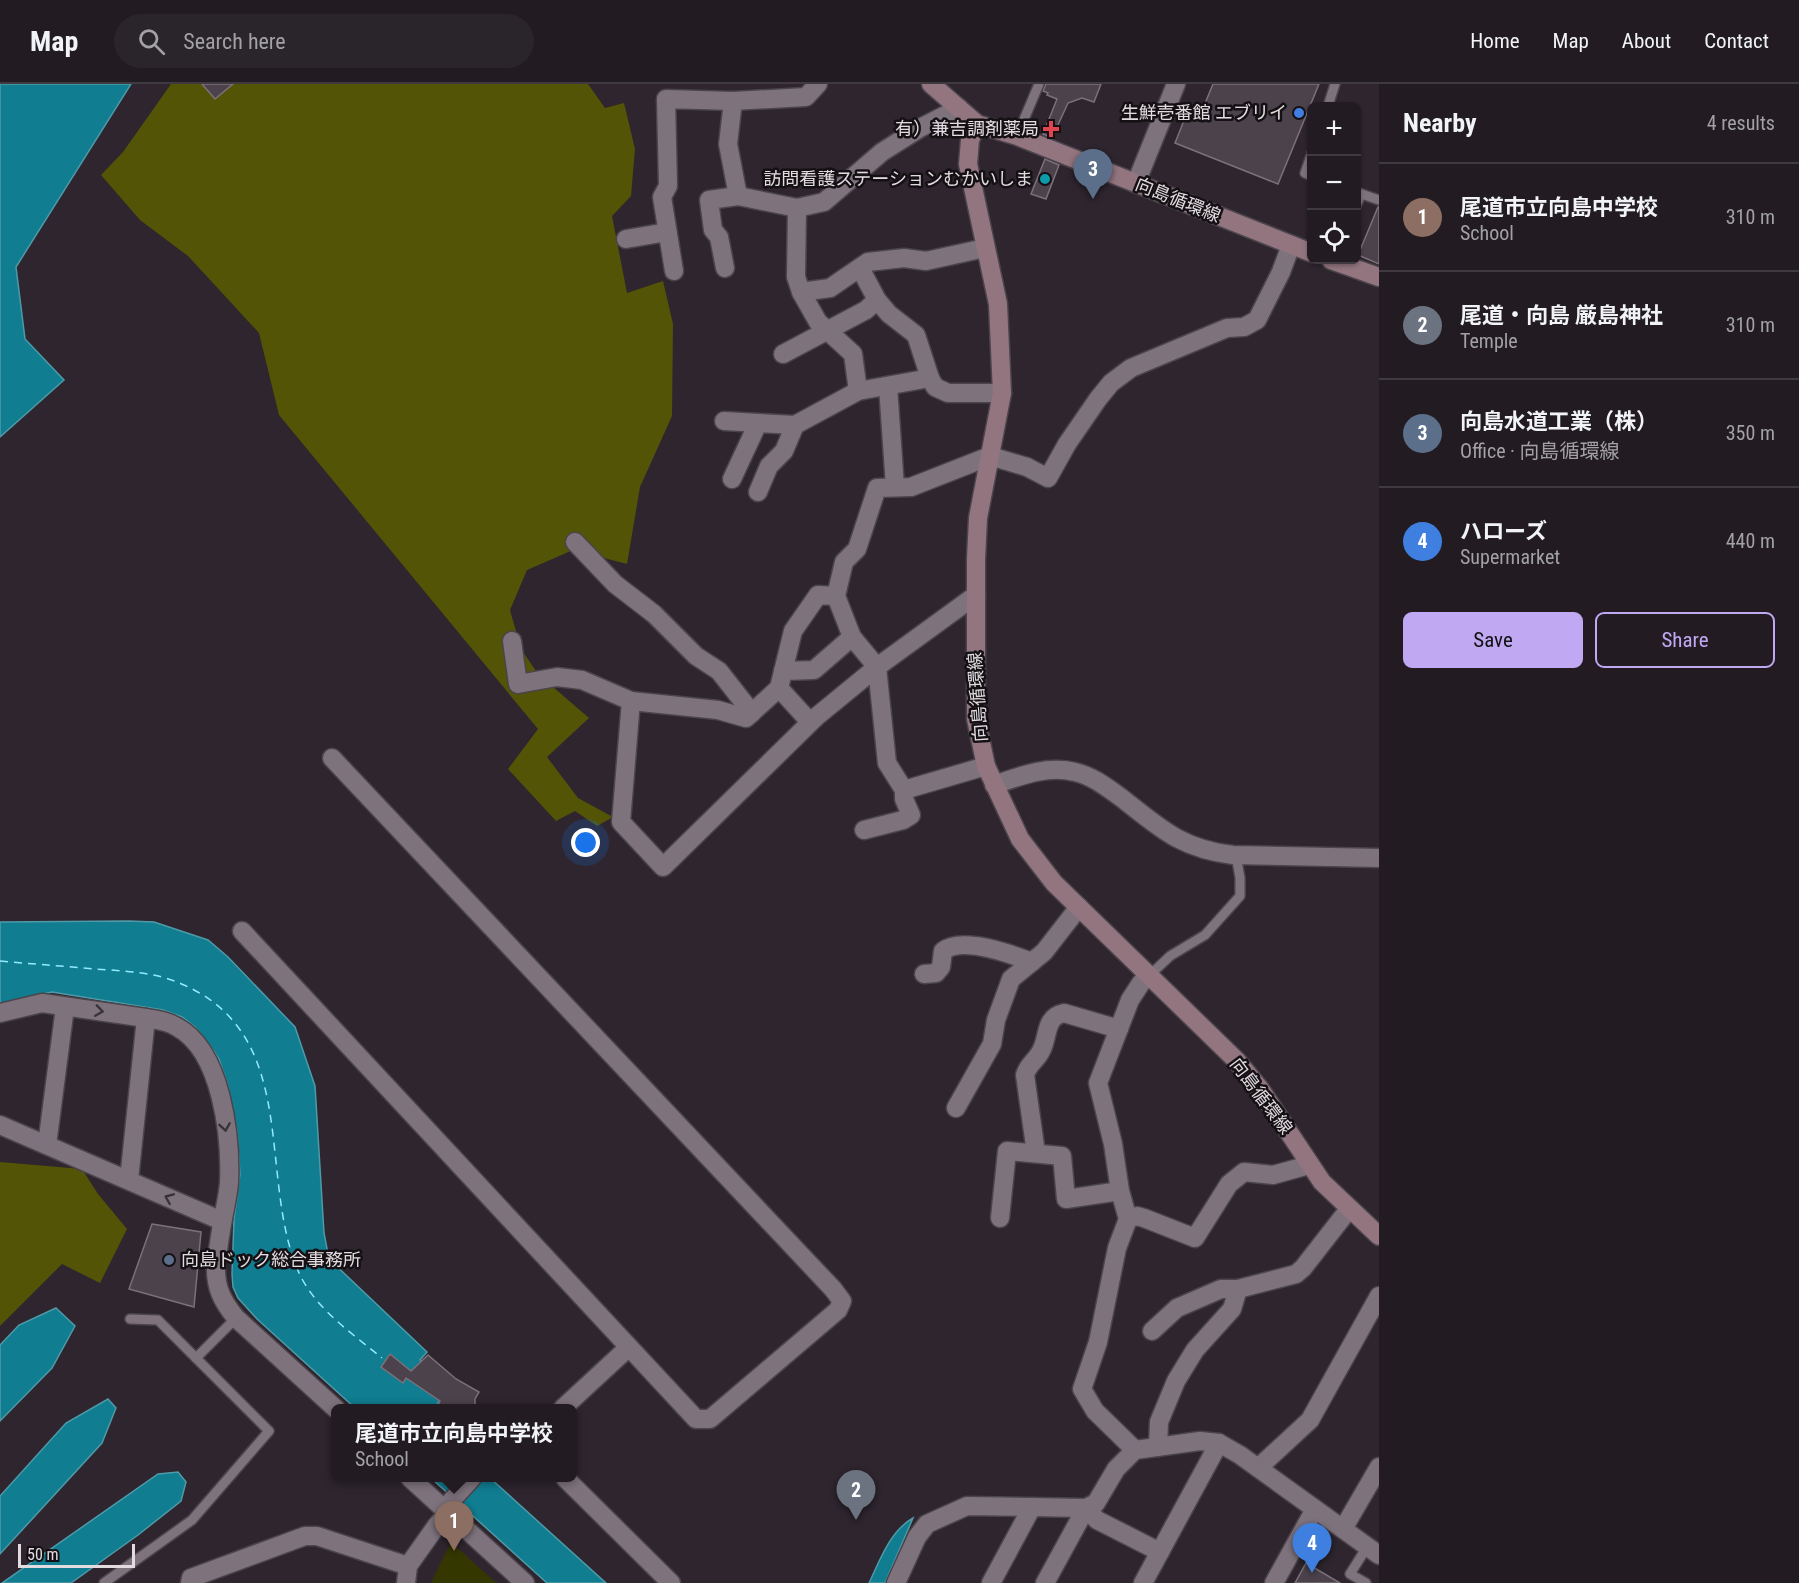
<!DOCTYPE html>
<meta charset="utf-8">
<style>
:root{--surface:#221c22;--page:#2a252a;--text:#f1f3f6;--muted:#a2a1a5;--line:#3f3a40;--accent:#c0a8f3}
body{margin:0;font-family:"Roboto Condensed","Noto Sans JP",sans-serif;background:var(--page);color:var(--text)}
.controls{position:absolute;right:18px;top:18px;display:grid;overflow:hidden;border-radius:9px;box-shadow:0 2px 4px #0004}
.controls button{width:54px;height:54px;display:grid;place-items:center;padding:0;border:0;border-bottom:2px solid var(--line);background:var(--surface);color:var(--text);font:30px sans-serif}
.scale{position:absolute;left:18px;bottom:15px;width:117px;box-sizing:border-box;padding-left:6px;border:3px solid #e2dce1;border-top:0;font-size:16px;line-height:21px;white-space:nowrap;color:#e2dce1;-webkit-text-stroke:4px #141014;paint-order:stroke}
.you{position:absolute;left:586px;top:759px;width:21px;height:21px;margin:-15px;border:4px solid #fff;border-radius:50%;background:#1a73e8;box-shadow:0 0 0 9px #1a73e833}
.badge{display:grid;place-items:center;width:39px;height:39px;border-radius:50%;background:var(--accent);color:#fff;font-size:20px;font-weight:700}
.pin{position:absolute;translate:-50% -50px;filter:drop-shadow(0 2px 3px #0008)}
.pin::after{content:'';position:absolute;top:32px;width:21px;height:18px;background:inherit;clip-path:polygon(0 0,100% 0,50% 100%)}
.popup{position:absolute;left:331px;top:1320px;width:246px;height:78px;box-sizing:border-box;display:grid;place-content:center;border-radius:9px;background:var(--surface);filter:drop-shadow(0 2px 4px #0005);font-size:20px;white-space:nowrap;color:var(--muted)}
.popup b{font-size:22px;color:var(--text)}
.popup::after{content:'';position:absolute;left:50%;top:100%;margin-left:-12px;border:12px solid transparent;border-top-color:var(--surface)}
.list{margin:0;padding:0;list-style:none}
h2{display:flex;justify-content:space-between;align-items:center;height:78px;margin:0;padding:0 24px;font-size:26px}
h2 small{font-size:20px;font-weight:400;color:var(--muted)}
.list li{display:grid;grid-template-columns:39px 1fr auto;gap:18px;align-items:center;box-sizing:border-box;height:108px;padding:0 24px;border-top:2px solid var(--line)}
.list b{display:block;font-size:22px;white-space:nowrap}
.list p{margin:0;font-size:20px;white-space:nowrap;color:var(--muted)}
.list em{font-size:20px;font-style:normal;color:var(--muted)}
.actions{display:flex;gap:12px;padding:18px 24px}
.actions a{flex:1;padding:14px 0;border:2px solid var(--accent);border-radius:9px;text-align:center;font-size:21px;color:var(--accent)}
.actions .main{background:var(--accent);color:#111}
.icon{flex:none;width:33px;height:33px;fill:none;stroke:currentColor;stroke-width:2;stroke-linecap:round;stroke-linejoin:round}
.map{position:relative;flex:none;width:1379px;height:1499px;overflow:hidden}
header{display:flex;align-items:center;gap:36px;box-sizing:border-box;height:84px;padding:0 30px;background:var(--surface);border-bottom:2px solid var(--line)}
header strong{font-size:28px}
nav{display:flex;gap:33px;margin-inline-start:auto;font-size:21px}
.search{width:420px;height:54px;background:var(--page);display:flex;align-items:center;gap:15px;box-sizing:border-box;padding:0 21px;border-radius:33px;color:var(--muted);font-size:22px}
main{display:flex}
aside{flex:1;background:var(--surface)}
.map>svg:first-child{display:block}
</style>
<header>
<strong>Map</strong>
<div class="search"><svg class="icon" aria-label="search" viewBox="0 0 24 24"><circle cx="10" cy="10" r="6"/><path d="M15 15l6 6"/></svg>Search here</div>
<nav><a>Home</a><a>Map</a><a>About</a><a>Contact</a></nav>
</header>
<main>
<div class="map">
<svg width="1379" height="1499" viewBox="0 0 1379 1499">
<rect width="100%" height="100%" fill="#2e252e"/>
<polygon fill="#353700" points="451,1458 496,1499 431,1499"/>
<g fill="#535405">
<polygon points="171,0 588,0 605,24 624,19 635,65 631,112 612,132 627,209 663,197 673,240 672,332 640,403 627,480 573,466 527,486 510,526 521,565 538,590 589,634 547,673 578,714 613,733 597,742 575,727 556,737 508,685 538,645 279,331 259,249 188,172 140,136 101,91 123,68"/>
<polygon points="0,1078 82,1085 98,1110 127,1145 100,1199 62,1180 0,1242"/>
</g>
<g fill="#107d90" stroke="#4f9aa8" stroke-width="1.5">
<polygon points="0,0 131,0 16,183 25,255 64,296 0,353"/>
<polygon points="129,837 154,838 208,856 228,873 295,943 315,1002 324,1149 329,1175 427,1268 420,1276 445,1299 436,1324 355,1324 257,1235 238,1214 233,1203 232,1190 234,1135 240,1090 237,1048 227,999 219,975 213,966 195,943 182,933 163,926 52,908 0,920 0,838"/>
<polygon points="56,1224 75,1242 52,1284 0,1337 0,1261 19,1241"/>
<polygon points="108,1315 116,1324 102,1359 0,1470 0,1412 66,1339"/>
<polygon points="178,1388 186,1398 181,1417 138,1451 71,1499 2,1499 158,1390"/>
<polygon points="431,1394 490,1394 606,1499 547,1499"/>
<path d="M913 1434 885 1499H869C880 1476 890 1447 913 1434Z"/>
</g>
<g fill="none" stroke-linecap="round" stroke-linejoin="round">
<path stroke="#95ebfe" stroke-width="1.5" stroke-dasharray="8 6" stroke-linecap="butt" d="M0 877C32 880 63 882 95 885 125 887 157 888 184 901 303 954 256 1096 300 1191 317 1226 353 1250 382 1274"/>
</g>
<g fill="#4b424b" stroke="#7c717b" stroke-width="1.5">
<polygon points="202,0 233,0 215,15"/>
<polygon points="1046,0 1101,0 1094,18 1082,14 1068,19 1052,54 1043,50 1057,15 1047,11 1048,9 1043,7"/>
<polygon points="1213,0 1319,0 1278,100 1175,59 1187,29 1199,34"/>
<polygon points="1045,75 1059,81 1046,115 1031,110"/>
<polygon points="1378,123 1379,123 1379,180 1358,171"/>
<polygon points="152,1140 201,1148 194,1223 129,1205"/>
<polygon points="390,1270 411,1287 428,1271 456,1295 479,1308 475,1315 475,1324 437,1324 440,1317 406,1294 403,1299 381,1283"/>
<polygon points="1306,1479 1340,1499 1295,1499"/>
</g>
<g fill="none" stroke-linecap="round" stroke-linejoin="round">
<g stroke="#4b444b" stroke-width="12">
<g id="service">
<polyline points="1328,22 1335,0"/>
<polyline points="1017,52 1039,0"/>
<polyline points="1312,69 1305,89 1312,92"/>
<polyline points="1356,108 1379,116"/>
<polyline points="1356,122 1361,110"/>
<polyline points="1150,891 1170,872 1205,851 1240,812 1240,794 1236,771"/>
<polyline points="196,1274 236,1234"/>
<polyline points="104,1499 192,1436 269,1347 158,1236 130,1235"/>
<polyline points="1366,1499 1350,1490 1367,1463"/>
</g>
</g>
<g stroke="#4b444b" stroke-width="21">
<g id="minor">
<polyline points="959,24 920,44 882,68 824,118 797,124 796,193 801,208 830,204 868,178 904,174 926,177 985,164"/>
<polyline points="1136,99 1176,0"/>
<polyline points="738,112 728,60 733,17 806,13 818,0"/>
<polyline points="626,155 667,148"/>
<polyline points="725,184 719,153 713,146 709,116 738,112 797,124"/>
<polyline points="860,184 877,216 889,230 916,251 930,294 935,303 948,309 1002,309"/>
<polyline points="674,187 662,113 668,102 666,15 733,17"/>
<polyline points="801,208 818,238 853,270 858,307"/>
<polyline points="783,270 866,226 877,216"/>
<polyline points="888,302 895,403"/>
<polyline points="724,337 795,341 858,307 930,294"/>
<polyline points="732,395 758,339"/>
<polyline points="758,408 769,382 784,367 795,341"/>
<polyline points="575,458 615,500 654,530 696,572 719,587 752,629"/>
<polyline points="512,557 518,600 557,593 582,596 631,617 718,626 746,634 779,604 810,638"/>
<polyline points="783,587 814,586 852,553"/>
<polyline points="779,604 793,547 818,511 836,512"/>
<polyline points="631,617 621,738 663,783 816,633 877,583 976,511"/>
<polyline points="986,682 904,706 887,679 877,583 852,553 836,512 844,478 857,465 877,404 911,403 990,372 1027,383 1048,394 1067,360 1098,315 1111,299 1131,284 1227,244 1244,243 1257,236 1281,188 1291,161"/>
<polyline points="864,746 903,736 911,731 904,715 904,706"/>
<path d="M924 890 936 889 941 883 943 867C962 852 1011 870 1032 878"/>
<path d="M0 929 42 919 146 934C157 936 168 937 177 943 222 967 231 1053 229 1099 228 1111 225 1123 223 1135 220 1150 218 1166 216 1181"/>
<polyline points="956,1024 992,960 996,936 1011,895 1044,868 1079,823"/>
<polyline points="0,1041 222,1137"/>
<polyline points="47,1061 65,923"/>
<path d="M1036 1069 1025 991C1028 980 1036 977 1041 967 1049 953 1044 933 1064 929L1119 945"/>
<polyline points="129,1096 146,934"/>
<polyline points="1000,1134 1007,1067 1062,1072 1066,1115 1120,1107"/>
<polyline points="1128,1135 1120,1107 1113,1060 1098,999 1130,916 1141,899 1150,891"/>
<polyline points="1152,1247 1177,1224 1221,1205 1238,1205 1296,1190 1303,1184 1349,1125"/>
<polyline points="1158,1363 1159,1338 1176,1297 1195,1266 1232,1225 1238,1205"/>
<polyline points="1135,1366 1095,1327 1082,1305 1098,1258 1117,1164 1128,1135 1137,1132 1144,1134 1195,1154 1229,1100 1244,1088 1273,1091 1309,1081"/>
<polyline points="1258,1384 1310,1336 1379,1212"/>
<polyline points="1343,1445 1379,1383"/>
<polyline points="190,1499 191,1494 305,1452 317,1452 408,1482"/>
<polyline points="406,1499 408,1482 437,1441 448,1429"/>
<polyline points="991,1499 1032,1423"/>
<polyline points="1045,1499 1086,1424 1097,1436 1160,1468"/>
<polyline points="1143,1499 1219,1359"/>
<polyline points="1274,1499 1315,1425"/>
</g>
</g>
<g stroke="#4b444b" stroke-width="21">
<g id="tertiary">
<path d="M994 701C1020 692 1047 681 1075 688 1093 692 1109 705 1123 715 1161 745 1182 765 1233 771L1379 774"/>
<polyline points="242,847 696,1335 710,1335 838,1226 842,1217 833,1205 332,674"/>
<path d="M216 1181C215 1203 222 1217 236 1234L336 1325"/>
<polyline points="563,1324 629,1263"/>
<polyline points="410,1394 525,1499"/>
<polyline points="565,1394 671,1499"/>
<polyline points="448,1429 452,1416 472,1394"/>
<polyline points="896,1499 917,1453 927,1440 967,1422 1086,1424 1096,1419 1116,1385 1135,1366 1200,1357 1219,1359 1240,1371 1379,1471"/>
</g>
</g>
<g stroke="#4b444b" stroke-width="21">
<g id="secondary">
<polyline points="931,0 977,40 1017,52 1312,169"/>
<polyline points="977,40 970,56 968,80 998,220 1002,309 978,434 976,475 976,635 986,682 1020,755 1054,799 1237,977 1260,1005 1322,1098 1379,1152"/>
<polyline points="1331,176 1379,193"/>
</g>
</g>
<use href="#service" stroke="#7e737d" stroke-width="9"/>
<use href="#minor" stroke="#7e737d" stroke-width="18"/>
<use href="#tertiary" stroke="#7e737d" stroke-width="18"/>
<use href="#secondary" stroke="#93757f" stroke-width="18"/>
</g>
<defs><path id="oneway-chevron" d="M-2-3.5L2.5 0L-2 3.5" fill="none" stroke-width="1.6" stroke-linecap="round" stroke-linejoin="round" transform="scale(1.5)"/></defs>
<g stroke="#393339">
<use href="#oneway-chevron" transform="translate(99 927) rotate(8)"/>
<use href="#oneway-chevron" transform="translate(225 1043) rotate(81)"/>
<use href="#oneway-chevron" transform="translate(169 1114) rotate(-157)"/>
</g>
<circle fill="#3f7fe0" stroke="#141014" stroke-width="2" cx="1299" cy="29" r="6"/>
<path fill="#e0444e" stroke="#141014" stroke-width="2" d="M1048 36h6v6h6v6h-6v6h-6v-6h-6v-6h6z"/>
<circle fill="#0f9aa8" stroke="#141014" stroke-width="2" cx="1045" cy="95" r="6"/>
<circle fill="#5c6f8a" stroke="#141014" stroke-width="2" cx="169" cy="1176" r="6"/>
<g text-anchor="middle" stroke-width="5" stroke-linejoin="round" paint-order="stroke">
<g font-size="18" fill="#e2dce1" stroke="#141014" text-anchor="end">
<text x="1287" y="35">生鮮壱番館 エブリイ</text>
<text x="1039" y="51">有）兼吉調剤薬局</text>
<text x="1033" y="101">訪問看護ステーションむかいしま</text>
<text x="181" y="1182" text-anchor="start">向島ドック総合事務所</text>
</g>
<g font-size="18" fill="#e2dce1" stroke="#141014">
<text transform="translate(1178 116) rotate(22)" y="6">向島循環線</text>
<text transform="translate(978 613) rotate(-94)" y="6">向島循環線</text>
<text transform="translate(1261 1012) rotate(53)" y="6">向島循環線</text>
</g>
</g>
</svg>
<div class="controls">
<button>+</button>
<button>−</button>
<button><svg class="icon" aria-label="locate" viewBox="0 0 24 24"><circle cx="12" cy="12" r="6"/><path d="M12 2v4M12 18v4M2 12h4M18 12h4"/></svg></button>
</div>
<div class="scale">50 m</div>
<div class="you"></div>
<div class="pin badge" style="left:454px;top:1467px;background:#8d6e63">1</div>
<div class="popup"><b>尾道市立向島中学校</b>School</div>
<div class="pin badge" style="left:856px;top:1436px;background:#6b7280">2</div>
<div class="pin badge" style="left:1093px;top:115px;background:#5c6f8a">3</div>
<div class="pin badge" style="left:1312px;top:1489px;background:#3f7fe0">4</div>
</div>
<aside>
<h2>Nearby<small>4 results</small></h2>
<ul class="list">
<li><span class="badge" style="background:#8d6e63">1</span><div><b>尾道市立向島中学校</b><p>School</p></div><em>310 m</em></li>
<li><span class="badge" style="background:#6b7280">2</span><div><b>尾道・向島 厳島神社</b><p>Temple</p></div><em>310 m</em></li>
<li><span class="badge" style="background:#5c6f8a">3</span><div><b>向島水道工業（株）</b><p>Office · 向島循環線</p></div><em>350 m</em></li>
<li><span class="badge" style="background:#3f7fe0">4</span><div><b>ハローズ</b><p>Supermarket</p></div><em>440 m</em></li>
</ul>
<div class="actions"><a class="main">Save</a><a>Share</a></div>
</aside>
</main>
